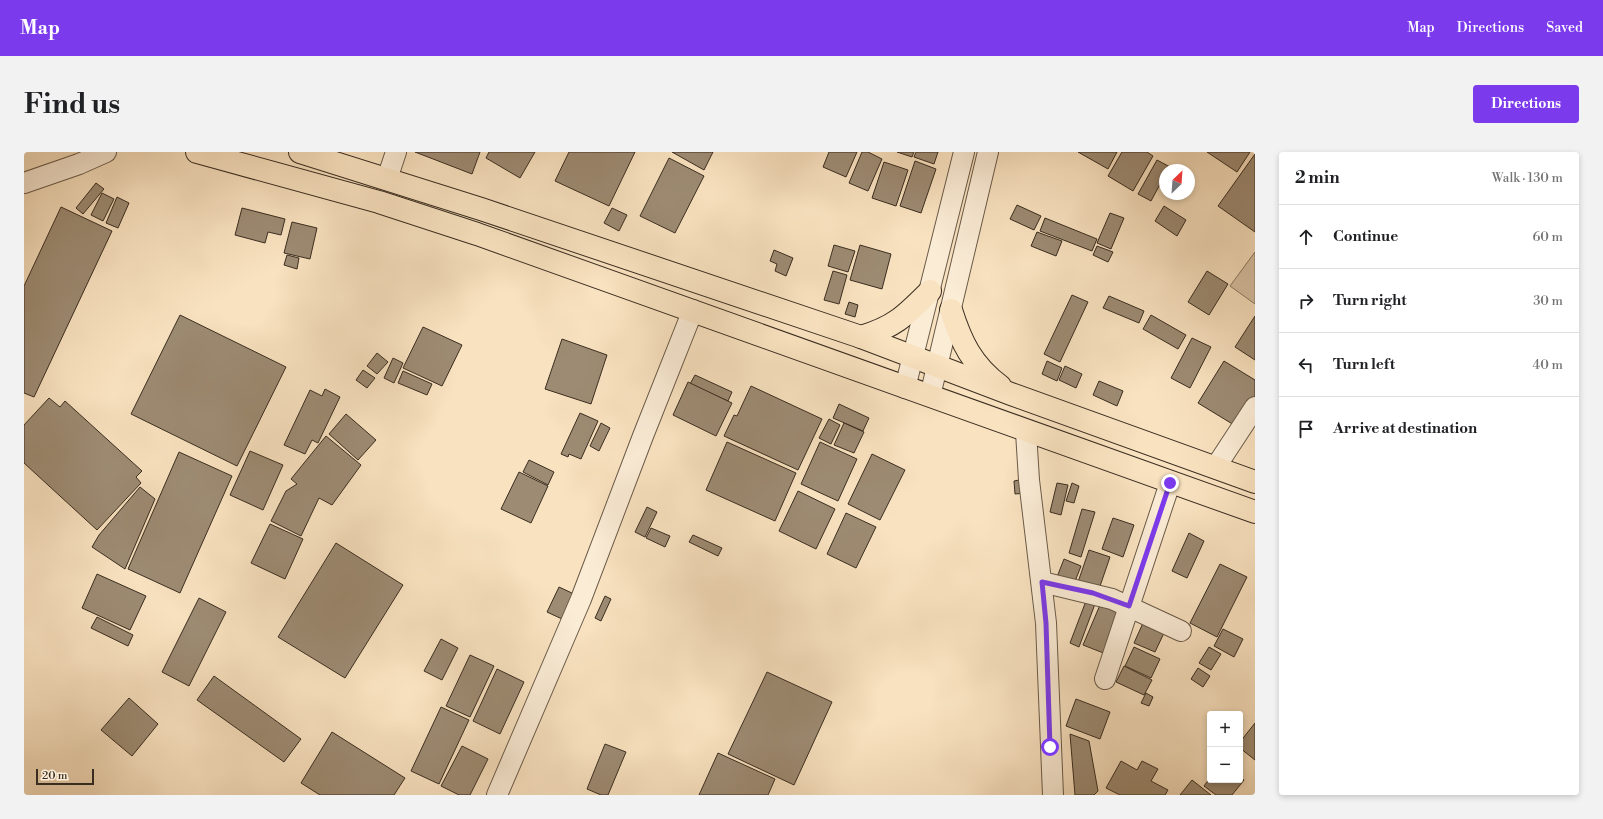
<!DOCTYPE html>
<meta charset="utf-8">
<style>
:root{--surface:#fff;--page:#f2f2f2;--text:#202124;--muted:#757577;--line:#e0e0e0;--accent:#7c3aed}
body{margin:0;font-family:"Libre Bodoni",serif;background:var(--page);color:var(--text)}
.controls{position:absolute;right:12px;bottom:12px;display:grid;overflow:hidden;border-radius:4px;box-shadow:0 2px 6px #0003}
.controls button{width:36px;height:36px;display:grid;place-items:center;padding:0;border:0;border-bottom:1px solid var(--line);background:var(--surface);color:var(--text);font:20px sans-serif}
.compass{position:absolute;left:1135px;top:12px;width:36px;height:36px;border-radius:50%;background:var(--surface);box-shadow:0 2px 6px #0003;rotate:25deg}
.scale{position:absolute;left:12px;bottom:10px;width:58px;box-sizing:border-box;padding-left:4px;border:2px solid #3a2d20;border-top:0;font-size:11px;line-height:14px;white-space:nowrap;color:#3a2d20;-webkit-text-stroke:3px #fbecd6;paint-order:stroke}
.stop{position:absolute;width:12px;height:12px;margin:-9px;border:3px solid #7c3aed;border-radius:50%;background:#fff}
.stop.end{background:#7c3aed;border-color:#fff;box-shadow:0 1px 4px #0008}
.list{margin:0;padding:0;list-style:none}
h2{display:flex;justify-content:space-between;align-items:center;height:52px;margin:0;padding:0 16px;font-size:17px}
h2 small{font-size:13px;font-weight:400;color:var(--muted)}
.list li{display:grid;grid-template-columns:26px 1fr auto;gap:12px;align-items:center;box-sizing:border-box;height:64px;padding:0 16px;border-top:1px solid var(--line)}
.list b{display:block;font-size:15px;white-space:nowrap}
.list em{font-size:13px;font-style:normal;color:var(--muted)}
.icon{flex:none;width:22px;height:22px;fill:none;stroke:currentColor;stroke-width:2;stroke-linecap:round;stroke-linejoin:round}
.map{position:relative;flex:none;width:1231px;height:643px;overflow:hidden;border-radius:4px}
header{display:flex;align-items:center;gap:24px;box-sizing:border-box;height:56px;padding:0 20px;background:var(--accent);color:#fff}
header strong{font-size:19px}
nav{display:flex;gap:22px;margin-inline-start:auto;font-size:14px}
.intro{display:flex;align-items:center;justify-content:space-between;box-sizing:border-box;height:96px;padding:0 24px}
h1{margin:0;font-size:28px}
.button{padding:10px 18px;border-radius:4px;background:var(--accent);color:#fff;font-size:14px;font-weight:700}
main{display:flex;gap:24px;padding:0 24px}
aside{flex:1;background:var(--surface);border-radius:4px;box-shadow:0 2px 6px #0003}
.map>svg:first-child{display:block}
</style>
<header>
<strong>Map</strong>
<nav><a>Map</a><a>Directions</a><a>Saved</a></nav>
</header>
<div class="intro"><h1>Find us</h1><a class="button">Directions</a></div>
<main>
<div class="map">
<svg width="1231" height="643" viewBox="0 0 1231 643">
<rect width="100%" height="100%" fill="#f9e2c0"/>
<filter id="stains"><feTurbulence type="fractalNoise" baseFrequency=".005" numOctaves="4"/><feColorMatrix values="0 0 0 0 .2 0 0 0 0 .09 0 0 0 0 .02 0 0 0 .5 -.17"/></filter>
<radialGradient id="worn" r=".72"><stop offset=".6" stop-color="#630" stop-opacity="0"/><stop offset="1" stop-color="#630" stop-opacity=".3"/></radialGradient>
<polygon fill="#d9c3a5" stroke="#8a7862" points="1231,100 1231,152 1206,134"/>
<g fill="#9d8b73" stroke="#3a2d20">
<polygon points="391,0 456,0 448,22"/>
<polygon points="465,0 511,0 496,26 462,6"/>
<polygon points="545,0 611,0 585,54 531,29"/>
<polygon points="648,0 689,0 680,18"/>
<polygon points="805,0 833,0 822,25 799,15"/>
<polygon points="838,0 844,0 858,7 844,39 825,31"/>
<polygon points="873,0 890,0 888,5"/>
<polygon points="892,0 914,0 910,12 890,5"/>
<polygon points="1054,0 1093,0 1084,17"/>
<polygon points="1098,0 1123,0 1129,4 1109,39 1084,24"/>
<polygon points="1183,0 1226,0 1213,20"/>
<polygon points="1231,2 1231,80 1194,54"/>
<polygon points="645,6 680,24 651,81 616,64"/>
<polygon points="1133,8 1146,15 1144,18 1141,18 1141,23 1127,49 1114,42"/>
<polygon points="891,9 912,17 897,61 876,54"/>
<polygon points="860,10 884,18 872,54 848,46"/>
<polygon points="72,31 80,37 59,62 52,56"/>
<polygon points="78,41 90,47 79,69 67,63"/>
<polygon points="93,45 105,51 94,76 82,71"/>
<polygon points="993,53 1017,64 1010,78 986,67"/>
<polygon points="1140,54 1162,68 1153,84 1131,69"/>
<polygon points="37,55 88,79 10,245 0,241 0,134"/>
<polygon points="218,56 261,67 257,83 244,80 241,91 211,83"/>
<polygon points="588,56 603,63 595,79 580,71"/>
<polygon points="1086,61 1100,66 1087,97 1073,91"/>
<polygon points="1021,66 1073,87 1068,99 1016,79"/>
<polygon points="268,70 293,76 286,107 260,101"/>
<polygon points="1013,80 1038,89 1032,104 1007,94"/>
<polygon points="810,93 831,99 824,120 804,114"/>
<polygon points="836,93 867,102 858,137 826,128"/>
<polygon points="1073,94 1089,100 1084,110 1069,103"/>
<polygon points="750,98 769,106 762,124 751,119 753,112 746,109"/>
<polygon points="263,103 275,106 273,117 260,113"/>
<polygon points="809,119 823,123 815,152 800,148"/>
<polygon points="1183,119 1204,132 1185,163 1164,150"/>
<polygon points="1048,143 1064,150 1036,210 1020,202"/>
<polygon points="1085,144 1120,159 1115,171 1079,156"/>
<polygon points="825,150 834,153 831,165 821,162"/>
<polygon points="156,163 262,215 213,314 107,262"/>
<polygon points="1127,163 1162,183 1154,197 1119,177"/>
<polygon points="1231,164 1231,208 1211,195"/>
<polygon points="399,175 438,193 418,234 379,216"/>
<polygon points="1168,186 1187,195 1166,236 1147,226"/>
<polygon points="538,187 583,203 567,252 521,237"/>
<polygon points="353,201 364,210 353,222 343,214"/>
<polygon points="369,206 379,211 370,231 360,226"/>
<polygon points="1023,209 1038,216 1033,229 1018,222"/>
<polygon points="1200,209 1231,228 1231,249 1215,276 1174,251"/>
<polygon points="1041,214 1058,222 1052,236 1035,228"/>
<polygon points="339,218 351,226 343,236 332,228"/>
<polygon points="379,219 408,232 403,243 374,231"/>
<polygon points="671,223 708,240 704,249 666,232"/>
<polygon points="1075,229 1099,239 1093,254 1069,243"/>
<polygon points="664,230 708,251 692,284 649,263"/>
<polygon points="727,234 798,267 774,318 700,284 710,263 713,264"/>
<polygon points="301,237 316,245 294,291 288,288 281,302 260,293 286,238 298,244"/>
<polygon points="25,246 36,255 41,249 118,319 112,325 117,331 73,378 0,311 0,273"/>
<polygon points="815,252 845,266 839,279 809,266"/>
<polygon points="556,261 574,269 557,307 545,302 544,305 537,302"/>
<polygon points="322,262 352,288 334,308 305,282"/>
<polygon points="805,267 816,273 807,292 795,286"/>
<polygon points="577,271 586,276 575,299 566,294"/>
<polygon points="820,271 840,280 830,301 810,293"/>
<polygon points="302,284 337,313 308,353 295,346 277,384 247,369 262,339 273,332 267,327"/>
<polygon points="703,290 772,321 751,369 682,338"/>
<polygon points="796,290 833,307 814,349 777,332"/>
<polygon points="226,299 259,313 239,358 206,343"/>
<polygon points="155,300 208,324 156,441 104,417"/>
<polygon points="848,302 881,318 856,368 824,352"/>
<polygon points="505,308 530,320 524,333 499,320"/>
<polygon points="495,320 524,334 507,371 477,357"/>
<polygon points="1000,327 1002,341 991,342 990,329"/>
<polygon points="1033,331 1044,333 1037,363 1026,360"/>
<polygon points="1048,331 1055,334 1050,351 1042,349"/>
<polygon points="116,335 131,347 101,417 68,395 75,383"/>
<polygon points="774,339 811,357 792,397 755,379"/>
<polygon points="623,355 633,360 621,385 611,380"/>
<polygon points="1058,357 1071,360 1057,405 1045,401"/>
<polygon points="822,361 852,375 832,416 803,402"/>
<polygon points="1089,366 1110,373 1099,405 1078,397"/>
<polygon points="246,372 279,387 261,427 227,411"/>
<polygon points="627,376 646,384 641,395 622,386"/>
<polygon points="1165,381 1180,389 1163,426 1148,419"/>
<polygon points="669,383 698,396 694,404 665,390"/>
<polygon points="312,391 379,433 321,526 254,485"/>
<polygon points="1065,398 1086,405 1074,440 1053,433"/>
<polygon points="1040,407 1057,414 1050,432 1033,425"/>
<polygon points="1196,412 1223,425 1193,485 1166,471"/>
<polygon points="73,422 122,444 106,478 58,456"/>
<polygon points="535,435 550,442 538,467 523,460"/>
<polygon points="581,444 587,447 577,469 571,466"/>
<polygon points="175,446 202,460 165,534 138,520"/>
<polygon points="1062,449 1071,452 1055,495 1046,491"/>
<polygon points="1076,453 1098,462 1082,502 1059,493"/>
<polygon points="73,465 109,483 104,494 67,476"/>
<polygon points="1119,471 1140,481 1131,500 1110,491"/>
<polygon points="1199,477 1219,487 1210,505 1190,494"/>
<polygon points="417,487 434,496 418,528 400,519"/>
<polygon points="1110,495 1136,507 1127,526 1101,514"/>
<polygon points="1185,495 1197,502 1187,518 1175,511"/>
<polygon points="446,503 470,514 446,565 422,554"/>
<polygon points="1100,514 1128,528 1120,543 1092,530"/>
<polygon points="1174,516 1186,524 1179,535 1167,527"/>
<polygon points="473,517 500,530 476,582 449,569"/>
<polygon points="743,520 808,550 770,633 704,602"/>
<polygon points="190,524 277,587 260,610 173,548"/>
<polygon points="1122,541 1129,545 1125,554 1117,551"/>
<polygon points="105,546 134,572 108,604 77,578"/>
<polygon points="1052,547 1086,560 1076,587 1042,574"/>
<polygon points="417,555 445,568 415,632 387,619"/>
<polygon points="1231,571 1231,608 1216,596 1216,590"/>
<polygon points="308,580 381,626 370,643 296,643 277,631"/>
<polygon points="1046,582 1065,589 1074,639 1070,643 1051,643"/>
<polygon points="581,592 602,600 584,643 577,643 563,637"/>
<polygon points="438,594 464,607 446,643 435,643 417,634"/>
<polygon points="694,601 751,627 744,643 675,643"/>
<polygon points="1097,609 1113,618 1118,609 1134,617 1127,629 1144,638 1141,643 1096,643 1082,636"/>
<polygon points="1216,625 1220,628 1208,643 1192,643 1180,634 1186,626 1186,628 1216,628"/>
<polygon points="1168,628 1187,643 1156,643"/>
</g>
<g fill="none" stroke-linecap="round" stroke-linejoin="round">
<g stroke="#6a5a48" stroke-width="22">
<g id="minor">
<polyline points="363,27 372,0"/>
<polyline points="0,31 55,12 82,0"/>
<polyline points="881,236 940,0"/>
<polyline points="906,244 964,0"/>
<polyline points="1002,280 1005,328 1022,471 1029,643"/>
<polyline points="1191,316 1231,255"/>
<polyline points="1018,430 1088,447 1157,479"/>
<polyline points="1081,527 1146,331"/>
<polyline points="473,643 557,447 619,284 669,158"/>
</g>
</g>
<g stroke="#3a2d20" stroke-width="24">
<g id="highway">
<polyline points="173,0 355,50 453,82 1231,360"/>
<polyline points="276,0 457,57 837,185 987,242 1231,330"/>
<path d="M927 158C937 190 948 213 976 234"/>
<path d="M837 185C871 175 882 163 906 139"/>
</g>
</g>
<use href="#minor" stroke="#fbecd6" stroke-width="20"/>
<use href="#highway" stroke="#f9e2c0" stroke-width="22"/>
</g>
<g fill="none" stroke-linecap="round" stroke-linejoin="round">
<polyline stroke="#7c3aed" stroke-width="5" points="1026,595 1022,471 1018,430 1069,441 1105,454 1146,331"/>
</g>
<rect width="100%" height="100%" filter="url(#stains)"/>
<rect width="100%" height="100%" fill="url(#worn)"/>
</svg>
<div class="controls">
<button>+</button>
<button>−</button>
</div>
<svg class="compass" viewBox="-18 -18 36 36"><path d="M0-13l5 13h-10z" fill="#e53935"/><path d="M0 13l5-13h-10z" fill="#757577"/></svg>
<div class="scale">20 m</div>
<div class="stop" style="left:1026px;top:595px"></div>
<div class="stop end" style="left:1146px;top:331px"></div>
</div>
<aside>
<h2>2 min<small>Walk · 130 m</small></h2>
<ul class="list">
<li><svg class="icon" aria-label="ahead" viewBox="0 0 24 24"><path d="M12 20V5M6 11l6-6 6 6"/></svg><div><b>Continue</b></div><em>60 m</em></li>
<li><svg class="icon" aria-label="right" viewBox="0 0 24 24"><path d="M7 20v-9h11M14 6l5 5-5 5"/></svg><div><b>Turn right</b></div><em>30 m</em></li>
<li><svg class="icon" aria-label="left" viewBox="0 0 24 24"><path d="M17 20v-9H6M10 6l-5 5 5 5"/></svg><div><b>Turn left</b></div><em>40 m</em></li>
<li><svg class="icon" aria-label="arrive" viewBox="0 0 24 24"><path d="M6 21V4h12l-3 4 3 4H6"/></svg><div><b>Arrive at destination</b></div></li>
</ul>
</aside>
</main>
